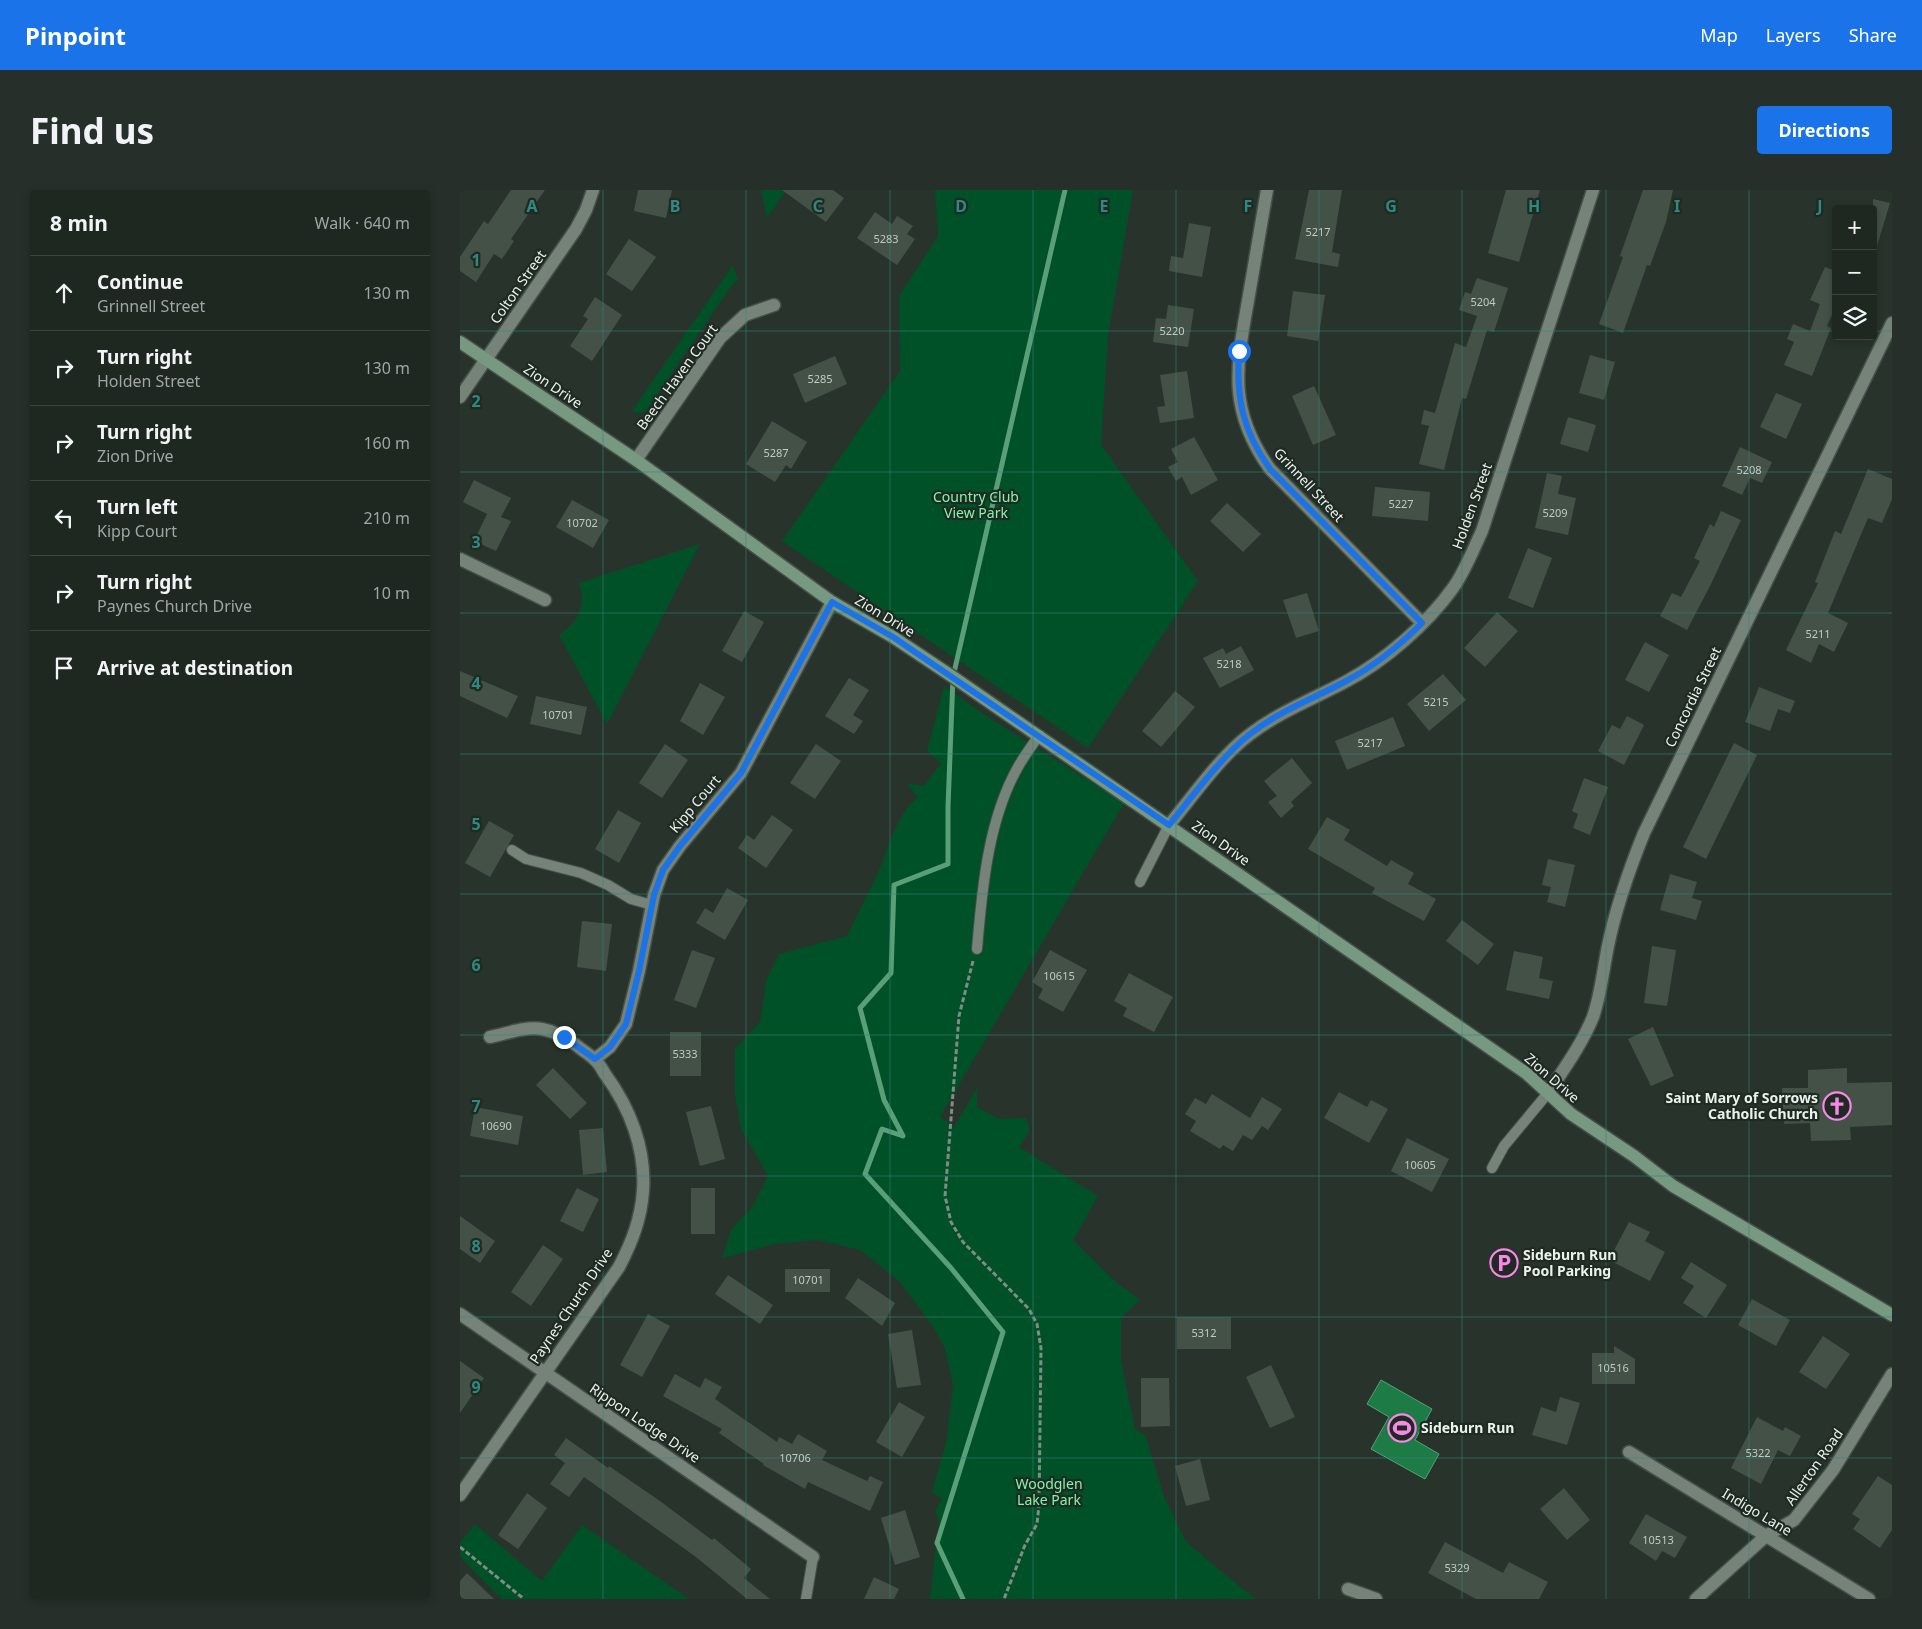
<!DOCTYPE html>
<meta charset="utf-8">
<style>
:root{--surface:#1e2720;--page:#262f29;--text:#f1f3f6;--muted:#a1a5a5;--line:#3c443e;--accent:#1a73e8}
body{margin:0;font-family:"Noto Sans",sans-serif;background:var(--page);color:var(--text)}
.controls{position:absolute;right:15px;top:15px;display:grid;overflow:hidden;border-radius:5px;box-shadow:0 2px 8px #0003}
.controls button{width:45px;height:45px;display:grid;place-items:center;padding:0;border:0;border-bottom:1px solid var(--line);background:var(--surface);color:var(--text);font:25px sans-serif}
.stop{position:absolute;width:15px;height:15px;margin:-11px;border:4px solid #1a73e8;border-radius:50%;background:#fff}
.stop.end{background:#1a73e8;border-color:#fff;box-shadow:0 1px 5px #0008}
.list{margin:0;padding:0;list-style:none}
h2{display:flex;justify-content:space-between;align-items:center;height:65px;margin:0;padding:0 20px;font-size:21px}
h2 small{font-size:16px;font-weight:400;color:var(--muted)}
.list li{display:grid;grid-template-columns:32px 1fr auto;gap:15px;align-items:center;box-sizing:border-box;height:75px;padding:0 20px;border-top:1px solid var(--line)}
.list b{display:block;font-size:19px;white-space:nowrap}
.list p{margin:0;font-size:16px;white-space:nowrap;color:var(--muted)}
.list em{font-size:16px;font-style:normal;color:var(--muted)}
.icon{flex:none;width:28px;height:28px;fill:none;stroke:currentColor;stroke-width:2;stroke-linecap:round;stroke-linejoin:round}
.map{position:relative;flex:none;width:1432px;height:1409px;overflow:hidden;border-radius:5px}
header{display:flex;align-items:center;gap:30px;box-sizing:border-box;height:70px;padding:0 25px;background:var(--accent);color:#fff}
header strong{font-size:24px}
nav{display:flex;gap:28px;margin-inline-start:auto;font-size:18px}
.intro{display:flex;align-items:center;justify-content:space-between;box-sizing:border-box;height:120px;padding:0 30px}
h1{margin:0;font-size:35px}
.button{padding:12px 22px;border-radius:5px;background:var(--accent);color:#fff;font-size:18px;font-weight:700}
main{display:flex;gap:30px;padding:0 30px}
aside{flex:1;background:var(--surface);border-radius:5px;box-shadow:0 2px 8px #0003}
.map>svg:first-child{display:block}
</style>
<header>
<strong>Pinpoint</strong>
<nav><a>Map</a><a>Layers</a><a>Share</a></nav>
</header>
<div class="intro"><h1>Find us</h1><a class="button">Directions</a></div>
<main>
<aside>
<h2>8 min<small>Walk · 640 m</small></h2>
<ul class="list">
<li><svg class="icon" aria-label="ahead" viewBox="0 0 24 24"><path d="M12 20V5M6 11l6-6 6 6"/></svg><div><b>Continue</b><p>Grinnell Street</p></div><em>130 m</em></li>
<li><svg class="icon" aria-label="right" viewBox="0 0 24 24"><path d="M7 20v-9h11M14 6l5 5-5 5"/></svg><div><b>Turn right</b><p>Holden Street</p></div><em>130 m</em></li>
<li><svg class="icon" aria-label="right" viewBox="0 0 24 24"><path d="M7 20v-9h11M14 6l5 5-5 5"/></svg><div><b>Turn right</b><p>Zion Drive</p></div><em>160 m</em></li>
<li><svg class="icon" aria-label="left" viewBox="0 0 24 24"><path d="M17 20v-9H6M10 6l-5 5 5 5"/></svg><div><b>Turn left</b><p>Kipp Court</p></div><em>210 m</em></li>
<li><svg class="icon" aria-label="right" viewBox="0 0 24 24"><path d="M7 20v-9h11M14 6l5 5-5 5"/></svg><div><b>Turn right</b><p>Paynes Church Drive</p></div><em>10 m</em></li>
<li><svg class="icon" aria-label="arrive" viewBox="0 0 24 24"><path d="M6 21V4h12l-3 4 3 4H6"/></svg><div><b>Arrive at destination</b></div></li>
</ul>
</aside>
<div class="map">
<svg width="1432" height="1409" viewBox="0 0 1432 1409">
<rect width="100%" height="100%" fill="#28342b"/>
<g fill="#005128">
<polygon points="301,0 326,0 307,28"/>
<polygon points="475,0 673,0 648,146 641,255 738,391 628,558 322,351 440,181 439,106 478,46"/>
<polygon points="273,75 278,90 272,95 187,219 184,222 176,223 172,221"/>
<path d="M240 354 147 534 99 445C118 433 127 414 119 393Z"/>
<path d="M484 496 525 525 664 613 480 927 494 937 517 898V917L539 929 566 928 570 940 559 957 638 1006 613 1050 657 1093 680 1110 661 1128V1171L675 1239 685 1245 704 1306 726 1352 784 1400 797 1409H470L479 1330 475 1321 482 1309 472 1302 486 1253 493 1195 485 1158 472 1135 439 1091 400 1060 358 1050 315 1054 262 1068 271 1040 292 1017 308 986 281 939 275 904V859L300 832 306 791 319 764 387 746C397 725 408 704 418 683 429 659 436 623 458 608L447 593 464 596 481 573 467 561Z"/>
<polygon points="15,1334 82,1391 122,1335 229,1409 42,1409 0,1367 0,1353"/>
</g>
<polygon fill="#1d7b45" stroke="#5a9f77" points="921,1190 972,1219 955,1250 979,1264 965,1289 911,1259 929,1227 907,1214"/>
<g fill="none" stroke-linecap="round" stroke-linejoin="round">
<polyline stroke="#5a9f77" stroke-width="5" points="503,1409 477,1353 543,1142 491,1078 405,984 422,939 443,946 424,910 400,818 431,783 434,695 488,674 488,617 493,487 605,0"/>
</g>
<g fill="#435147">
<polygon points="51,0 85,0 51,49 54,51 42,69 34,64 16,92 0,81 0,67 24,31 28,34"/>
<polygon points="178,0 212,0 206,28 174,21"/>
<polygon points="322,0 373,0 384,8 366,32"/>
<polygon points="849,0 882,0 872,62 880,64 878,77 835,69"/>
<polygon points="1046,0 1080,0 1059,72 1028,63"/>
<polygon points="1183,0 1213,0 1206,32 1190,76 1187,75 1163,143 1139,134 1163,67 1160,66"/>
<polygon points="1413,9 1430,13 1417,56 1413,56"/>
<polygon points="415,22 432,34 437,26 453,36 447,44 455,49 437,75 397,48"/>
<polygon points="729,33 751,37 742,87 709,81 711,66 723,68"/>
<polygon points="169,49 196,67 172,101 146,84"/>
<polygon points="1365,77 1376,81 1376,116 1367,136 1371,138 1352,186 1324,175 1334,152 1327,149 1333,134 1350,141 1360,114 1350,110"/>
<polygon points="1017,88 1048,98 1034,142 1027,140 1006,209 1002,208 984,280 959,274 969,236 961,234 964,220 975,223 995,153 1006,157 1017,126 999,120 1005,102 1011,104"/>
<polygon points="833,101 865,105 858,151 827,146"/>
<polygon points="135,107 162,125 132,171 110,156 128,129 123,126"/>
<polygon points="708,115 734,119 728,157 693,152 696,128 706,129"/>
<polygon points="1130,165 1155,172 1144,210 1119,203"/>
<polygon points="375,166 387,194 345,213 333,184"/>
<polygon points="727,181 734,228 700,233 697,217 705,216 700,185"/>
<polygon points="854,196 876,245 853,255 832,206"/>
<polygon points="1316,203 1342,214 1326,249 1300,237"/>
<polygon points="1108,227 1136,235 1128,262 1100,254"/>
<polygon points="312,231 347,252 331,279 326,275 315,292 286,274"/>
<polygon points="734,247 758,290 731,305 722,287 716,291 708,277 718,272 711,259"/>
<polygon points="1280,257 1312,272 1302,293 1290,288 1282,305 1262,296"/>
<polygon points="1408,279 1432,289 1432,309 1422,333 1408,328 1368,423 1388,433 1374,462 1359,454 1351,473 1326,460 1358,393 1355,392 1375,341 1381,344"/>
<polygon points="1087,283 1102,286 1098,304 1116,308 1108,345 1075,338"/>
<polygon points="14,290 51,308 41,327 51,331 36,361 14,351 27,324 3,312"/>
<polygon points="915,297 970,302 968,331 912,326"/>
<polygon points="112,310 149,330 133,358 96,337"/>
<polygon points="767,313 801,344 783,362 750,331"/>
<polygon points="1261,321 1281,330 1251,394 1227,440 1200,426 1212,403 1221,407 1240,371 1234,368 1250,334 1254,337"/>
<polygon points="1068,358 1092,368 1073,418 1048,408"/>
<polygon points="847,403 859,441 836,448 823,410"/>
<polygon points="284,421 304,432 282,472 262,461"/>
<polygon points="1037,422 1058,441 1025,477 1004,458"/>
<polygon points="1185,452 1209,465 1189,502 1165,490"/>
<polygon points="781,456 794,480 760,498 743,468 763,458 766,464"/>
<polygon points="0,481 58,506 47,528 0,506"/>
<polygon points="983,484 1006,510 969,541 947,514"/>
<polygon points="389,488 409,500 393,525 403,531 394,544 365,526"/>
<polygon points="240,493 265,507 243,545 220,531"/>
<polygon points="1299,497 1335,511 1330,523 1318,519 1310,541 1285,532"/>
<polygon points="715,501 735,517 701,557 682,541"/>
<polygon points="76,506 127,517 121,545 70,534"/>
<polygon points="1167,526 1184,535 1164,575 1138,561 1152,535 1160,539"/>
<polygon points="933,527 945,556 887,580 875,551"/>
<polygon points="1274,553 1297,565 1246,669 1223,657"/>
<polygon points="205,554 228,570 202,608 179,593"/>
<polygon points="356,554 381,571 355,609 330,593"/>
<polygon points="832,568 852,593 831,612 834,616 821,628 808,612 817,606 804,591"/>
<polygon points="1124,588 1148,597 1130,645 1113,638 1118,624 1112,621"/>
<polygon points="158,620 181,633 159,673 135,659"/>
<polygon points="312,625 333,640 306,678 278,658 287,645 294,650"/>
<polygon points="867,627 890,640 884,650 927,676 931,670 954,683 948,694 976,709 964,731 912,703 915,698 848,659"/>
<polygon points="29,631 54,645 30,687 5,673"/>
<polygon points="1088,669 1115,675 1105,717 1087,712 1091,697 1082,695"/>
<polygon points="1210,684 1237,692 1232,708 1242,711 1236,730 1200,720"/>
<polygon points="267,698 288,710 265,750 236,733 245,718 253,723"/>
<polygon points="1002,730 1034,754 1018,775 986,751"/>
<polygon points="122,731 152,734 146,781 117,777"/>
<polygon points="1192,756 1216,760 1207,816 1184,813"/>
<polygon points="232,760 255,768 236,818 214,810"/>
<polygon points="590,760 627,780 603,822 578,808 583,799 572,792"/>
<polygon points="1054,761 1083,767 1079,788 1093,791 1089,809 1046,800"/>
<polygon points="669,783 713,807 694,842 663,826 667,818 654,811"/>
<polygon points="1193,837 1214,886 1191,896 1168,849"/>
<rect x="210" y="842" width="31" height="44"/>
<polygon points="93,878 127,913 110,929 76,895"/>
<polygon points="1387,878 1387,893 1432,892 1432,935 1390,937 1391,950 1351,951 1350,933 1324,934 1322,898 1348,898 1348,880"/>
<polygon points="879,902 907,917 911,910 928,919 909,953 864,928"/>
<polygon points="752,904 790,928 802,907 822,919 808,940 802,936 792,950 783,945 773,961 763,955 760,959 730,941 736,931 725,924 735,908 746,914"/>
<polygon points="251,916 265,969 240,976 226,922"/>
<polygon points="15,917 63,926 58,955 10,946"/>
<polygon points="143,938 147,982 123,985 119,940"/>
<polygon points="947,948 989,969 972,1002 931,981"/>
<polygon points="117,998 139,1009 123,1042 100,1031"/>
<rect x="231" y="998" width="24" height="46"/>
<polygon points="0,1026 35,1051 20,1073 0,1059"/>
<polygon points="1169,1032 1190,1042 1185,1051 1205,1062 1190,1091 1149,1070"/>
<polygon points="83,1055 103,1069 71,1116 51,1102"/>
<polygon points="1231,1072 1267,1095 1246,1128 1223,1113 1234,1096 1221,1088"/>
<rect x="325" y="1079" width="45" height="23"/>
<polygon points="268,1085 313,1115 300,1134 255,1104"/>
<polygon points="398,1088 435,1113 422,1136 385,1108"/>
<polygon points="1292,1109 1330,1130 1316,1156 1278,1135"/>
<polygon points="188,1124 210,1136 182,1187 160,1175"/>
<rect x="717" y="1127" width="54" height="32"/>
<polygon points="452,1140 461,1195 437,1198 428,1144"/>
<polygon points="1363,1146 1390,1164 1366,1199 1339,1182"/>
<polygon points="1154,1156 1175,1169 1175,1194 1132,1194 1132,1163 1154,1163"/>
<polygon points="0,1171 24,1188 0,1223"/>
<polygon points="811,1175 835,1227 810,1238 786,1187"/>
<polygon points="215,1184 240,1198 245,1188 262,1197 255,1209 317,1252 319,1247 332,1254 338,1244 367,1261 362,1270 407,1291 410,1286 423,1292 410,1321 348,1292 345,1299 303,1275 304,1274 259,1243 262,1239 203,1206"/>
<polygon points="681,1188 709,1188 710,1236 681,1237"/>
<polygon points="1100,1207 1120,1213 1107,1255 1072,1245 1081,1217 1096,1222"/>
<polygon points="439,1212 465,1227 442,1267 416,1252"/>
<polygon points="1297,1227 1323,1241 1325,1237 1341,1246 1330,1266 1318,1260 1301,1294 1271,1278"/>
<polygon points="106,1248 148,1278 149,1276 200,1311 252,1350 254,1348 291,1379 284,1388 310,1409 287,1409 236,1367 124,1287 109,1307 90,1294 105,1273 94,1265"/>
<polygon points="740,1269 750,1310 726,1316 715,1276"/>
<polygon points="1418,1286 1432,1295 1432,1340 1420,1358 1393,1339 1400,1329 1392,1324"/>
<polygon points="1104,1298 1130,1330 1107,1350 1080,1319"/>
<polygon points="67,1303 87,1318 58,1359 38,1345"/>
<polygon points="445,1320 460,1367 435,1375 421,1328"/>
<polygon points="1186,1324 1227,1347 1215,1368 1202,1361 1196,1371 1169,1353"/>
<polygon points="985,1352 1043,1383 1049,1372 1088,1392 1079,1409 1016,1409 968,1383"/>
<polygon points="7,1383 34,1409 0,1409 0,1391"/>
<polygon points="414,1387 439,1399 434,1409 404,1409"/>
</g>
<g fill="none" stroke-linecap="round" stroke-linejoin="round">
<g stroke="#444f48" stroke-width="12">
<g id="service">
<polyline points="52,660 66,669 121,683 148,695 171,709 192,715"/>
<polyline points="680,692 709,635"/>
<path d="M517 759C522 699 528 630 558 577 564 566 572 556 579 545"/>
<polyline points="1032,978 1044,956 1088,903"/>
<polyline points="346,1409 353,1367"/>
</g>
</g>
<g stroke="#444f48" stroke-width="15">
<g id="minor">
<path d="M807 0C801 35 795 70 789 105 777 174 766 218 810 279L962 433"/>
<polyline points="0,207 116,39 126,20 133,0"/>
<polyline points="176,270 260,148 285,125 314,115"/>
<polyline points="0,369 85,410"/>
<path d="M709 635C734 605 759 568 789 545 819 522 853 509 885 492 925 471 967 434 993 398 1005 381 1013 360 1022 341L1133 0"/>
<polyline points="135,869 150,857 166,834 179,781 194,705 203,680 220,656 281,583 372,412"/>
<path d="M1088 903C1104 879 1122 854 1133 827 1141 804 1143 780 1148 756 1156 717 1169 680 1184 643L1432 133"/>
<polyline points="0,1124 353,1367"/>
<polyline points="1169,1262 1409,1409"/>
<path d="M0 1305 159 1077C172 1052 181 1029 183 1001 186 959 170 918 145 884 142 879 139 873 134 869 129 864 122 860 116 855 106 848 94 841 82 839 65 836 46 844 30 847"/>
<polyline points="888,1399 916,1409"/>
<polyline points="1236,1409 1307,1345 1334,1330 1373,1280 1432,1184"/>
</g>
</g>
<g stroke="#444f48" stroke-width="15">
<polyline id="secondary" points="0,152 176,270 372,412 433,447 493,487 1066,883 1111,924 1174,966 1213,996 1432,1125"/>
</g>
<g stroke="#818c84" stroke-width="3" stroke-dasharray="5 2.5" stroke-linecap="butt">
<polyline points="513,771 499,826 485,1006 491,1032 503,1052 569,1119 577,1134 581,1158 579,1315 577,1334 565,1355 544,1409"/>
<polyline points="0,1357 64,1409"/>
</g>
<use href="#service" stroke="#758378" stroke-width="10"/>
<use href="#minor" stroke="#758378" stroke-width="12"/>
<use href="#secondary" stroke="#779881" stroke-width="12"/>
</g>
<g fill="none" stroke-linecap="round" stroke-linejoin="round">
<path stroke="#1a73e8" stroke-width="6" d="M104 847 135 869 150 857 166 834 179 781 194 705 203 680 220 656 281 583 372 412 433 447 709 635C732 607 762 566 790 544 821 520 853 509 886 491 915 476 939 456 962 433L810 279C782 240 776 207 779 161"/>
</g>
<path fill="none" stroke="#308981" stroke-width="1" stroke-opacity="0.55" d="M143 0V1409M286 0V1409M430 0V1409M573 0V1409M716 0V1409M859 0V1409M1002 0V1409M1146 0V1409M1289 0V1409M0 141H1376M1413 141H1432M0 282H1432M0 423H1432M0 564H1432M0 704H1432M0 845H1432M0 986H1432M0 1127H1432M0 1268H1432"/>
<defs>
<g id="church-ring" transform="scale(1.4375)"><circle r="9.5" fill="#1e2a22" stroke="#f987e8" stroke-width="1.5"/><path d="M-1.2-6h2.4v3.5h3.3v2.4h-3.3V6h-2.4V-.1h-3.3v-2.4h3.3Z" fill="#f987e8"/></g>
<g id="parking-ring" transform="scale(1.4375)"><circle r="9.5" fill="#1e2a22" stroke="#f987e8" stroke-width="1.5"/><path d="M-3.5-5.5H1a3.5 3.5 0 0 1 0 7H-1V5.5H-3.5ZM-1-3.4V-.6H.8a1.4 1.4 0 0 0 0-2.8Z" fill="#f987e8"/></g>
<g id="stadium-ring" transform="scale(1.4375)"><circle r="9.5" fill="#1e2a22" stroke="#f987e8" stroke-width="1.5"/><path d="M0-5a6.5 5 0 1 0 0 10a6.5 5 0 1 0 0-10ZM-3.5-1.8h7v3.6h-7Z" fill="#f987e8"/></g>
</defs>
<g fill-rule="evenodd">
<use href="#church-ring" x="1377" y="916"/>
<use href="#parking-ring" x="1044" y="1073"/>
<use href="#stadium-ring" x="942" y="1238"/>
</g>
<g text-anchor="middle" stroke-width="4.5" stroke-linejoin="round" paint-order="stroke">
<g font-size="11" fill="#c0cac3">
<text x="858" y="46">5217</text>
<text x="426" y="53">5283</text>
<text x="1023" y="116">5204</text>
<text x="712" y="145">5220</text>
<text x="360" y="193">5285</text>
<text x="316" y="267">5287</text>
<text x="1289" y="284">5208</text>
<text x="941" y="318">5227</text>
<text x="1095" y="327">5209</text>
<text x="122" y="337">10702</text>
<text x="1358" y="448">5211</text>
<text x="769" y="478">5218</text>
<text x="976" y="516">5215</text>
<text x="98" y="529">10701</text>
<text x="910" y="557">5217</text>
<text x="599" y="790">10615</text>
<text x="225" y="868">5333</text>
<text x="36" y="940">10690</text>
<text x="960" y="979">10605</text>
<text x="348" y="1094">10701</text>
<text x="744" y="1147">5312</text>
<text x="1153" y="1182">10516</text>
<text x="1298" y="1267">5322</text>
<text x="335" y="1272">10706</text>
<text x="1198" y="1354">10513</text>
<text x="997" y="1382">5329</text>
</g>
<g font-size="14" fill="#eaf2ec" stroke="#1e2a22">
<text transform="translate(58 97) rotate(-55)" y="5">Colton Street</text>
<text transform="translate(217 187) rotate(-54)" y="5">Beech Haven Court</text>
<text transform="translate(93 196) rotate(34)" y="5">Zion Drive</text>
<text transform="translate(849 295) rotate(47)" y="5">Grinnell Street</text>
<text transform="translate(1012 316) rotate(-70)" y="5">Holden Street</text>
<text transform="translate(425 426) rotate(31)" y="5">Zion Drive</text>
<text transform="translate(1233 507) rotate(-64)" y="5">Concordia Street</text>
<text transform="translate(235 614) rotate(-50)" y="5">Kipp Court</text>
<text transform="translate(761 653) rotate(35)" y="5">Zion Drive</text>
<text transform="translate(1092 888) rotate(41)" y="5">Zion Drive</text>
<text transform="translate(111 1116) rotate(-56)" y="5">Paynes Church Drive</text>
<text transform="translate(185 1233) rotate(34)" y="5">Rippon Lodge Drive</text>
<text transform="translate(1354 1277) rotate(-55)" y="5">Allerton Road</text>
<text transform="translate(1297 1322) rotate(31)" y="5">Indigo Lane</text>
</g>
<g font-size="14" fill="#82f5a9" stroke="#1e2a22">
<text x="516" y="312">Country Club<tspan x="516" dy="16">View Park</tspan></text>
<text x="589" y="1299">Woodglen<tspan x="589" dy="16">Lake Park</tspan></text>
</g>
<g font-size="14" font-weight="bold" fill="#eaf2ec" stroke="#1e2a22" text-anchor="start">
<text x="1358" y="913" text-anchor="end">Saint Mary of Sorrows<tspan x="1358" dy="16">Catholic Church</tspan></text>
<text x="1063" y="1070">Sideburn Run<tspan x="1063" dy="16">Pool Parking</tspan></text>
<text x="961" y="1243">Sideburn Run</text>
</g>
</g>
<g font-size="16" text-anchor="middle" font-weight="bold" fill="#308981" stroke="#1e2a22" stroke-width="4.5" stroke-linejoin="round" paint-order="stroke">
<text x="72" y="22">A</text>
<text x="215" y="22">B</text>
<text x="358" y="22">C</text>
<text x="501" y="22">D</text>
<text x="644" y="22">E</text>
<text x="788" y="22">F</text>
<text x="931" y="22">G</text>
<text x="1074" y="22">H</text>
<text x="1217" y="22">I</text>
<text x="1360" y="22">J</text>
<text x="16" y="76">1</text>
<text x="16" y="217">2</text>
<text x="16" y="358">3</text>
<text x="16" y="499">4</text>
<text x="16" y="640">5</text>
<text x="16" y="781">6</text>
<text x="16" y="922">7</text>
<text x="16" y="1062">8</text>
<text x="16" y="1203">9</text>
</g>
</svg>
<div class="controls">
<button>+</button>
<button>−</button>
<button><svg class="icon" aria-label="layers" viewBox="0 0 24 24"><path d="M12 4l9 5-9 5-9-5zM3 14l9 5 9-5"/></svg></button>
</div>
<div class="stop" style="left:779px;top:161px"></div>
<div class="stop end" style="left:104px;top:847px"></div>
</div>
</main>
